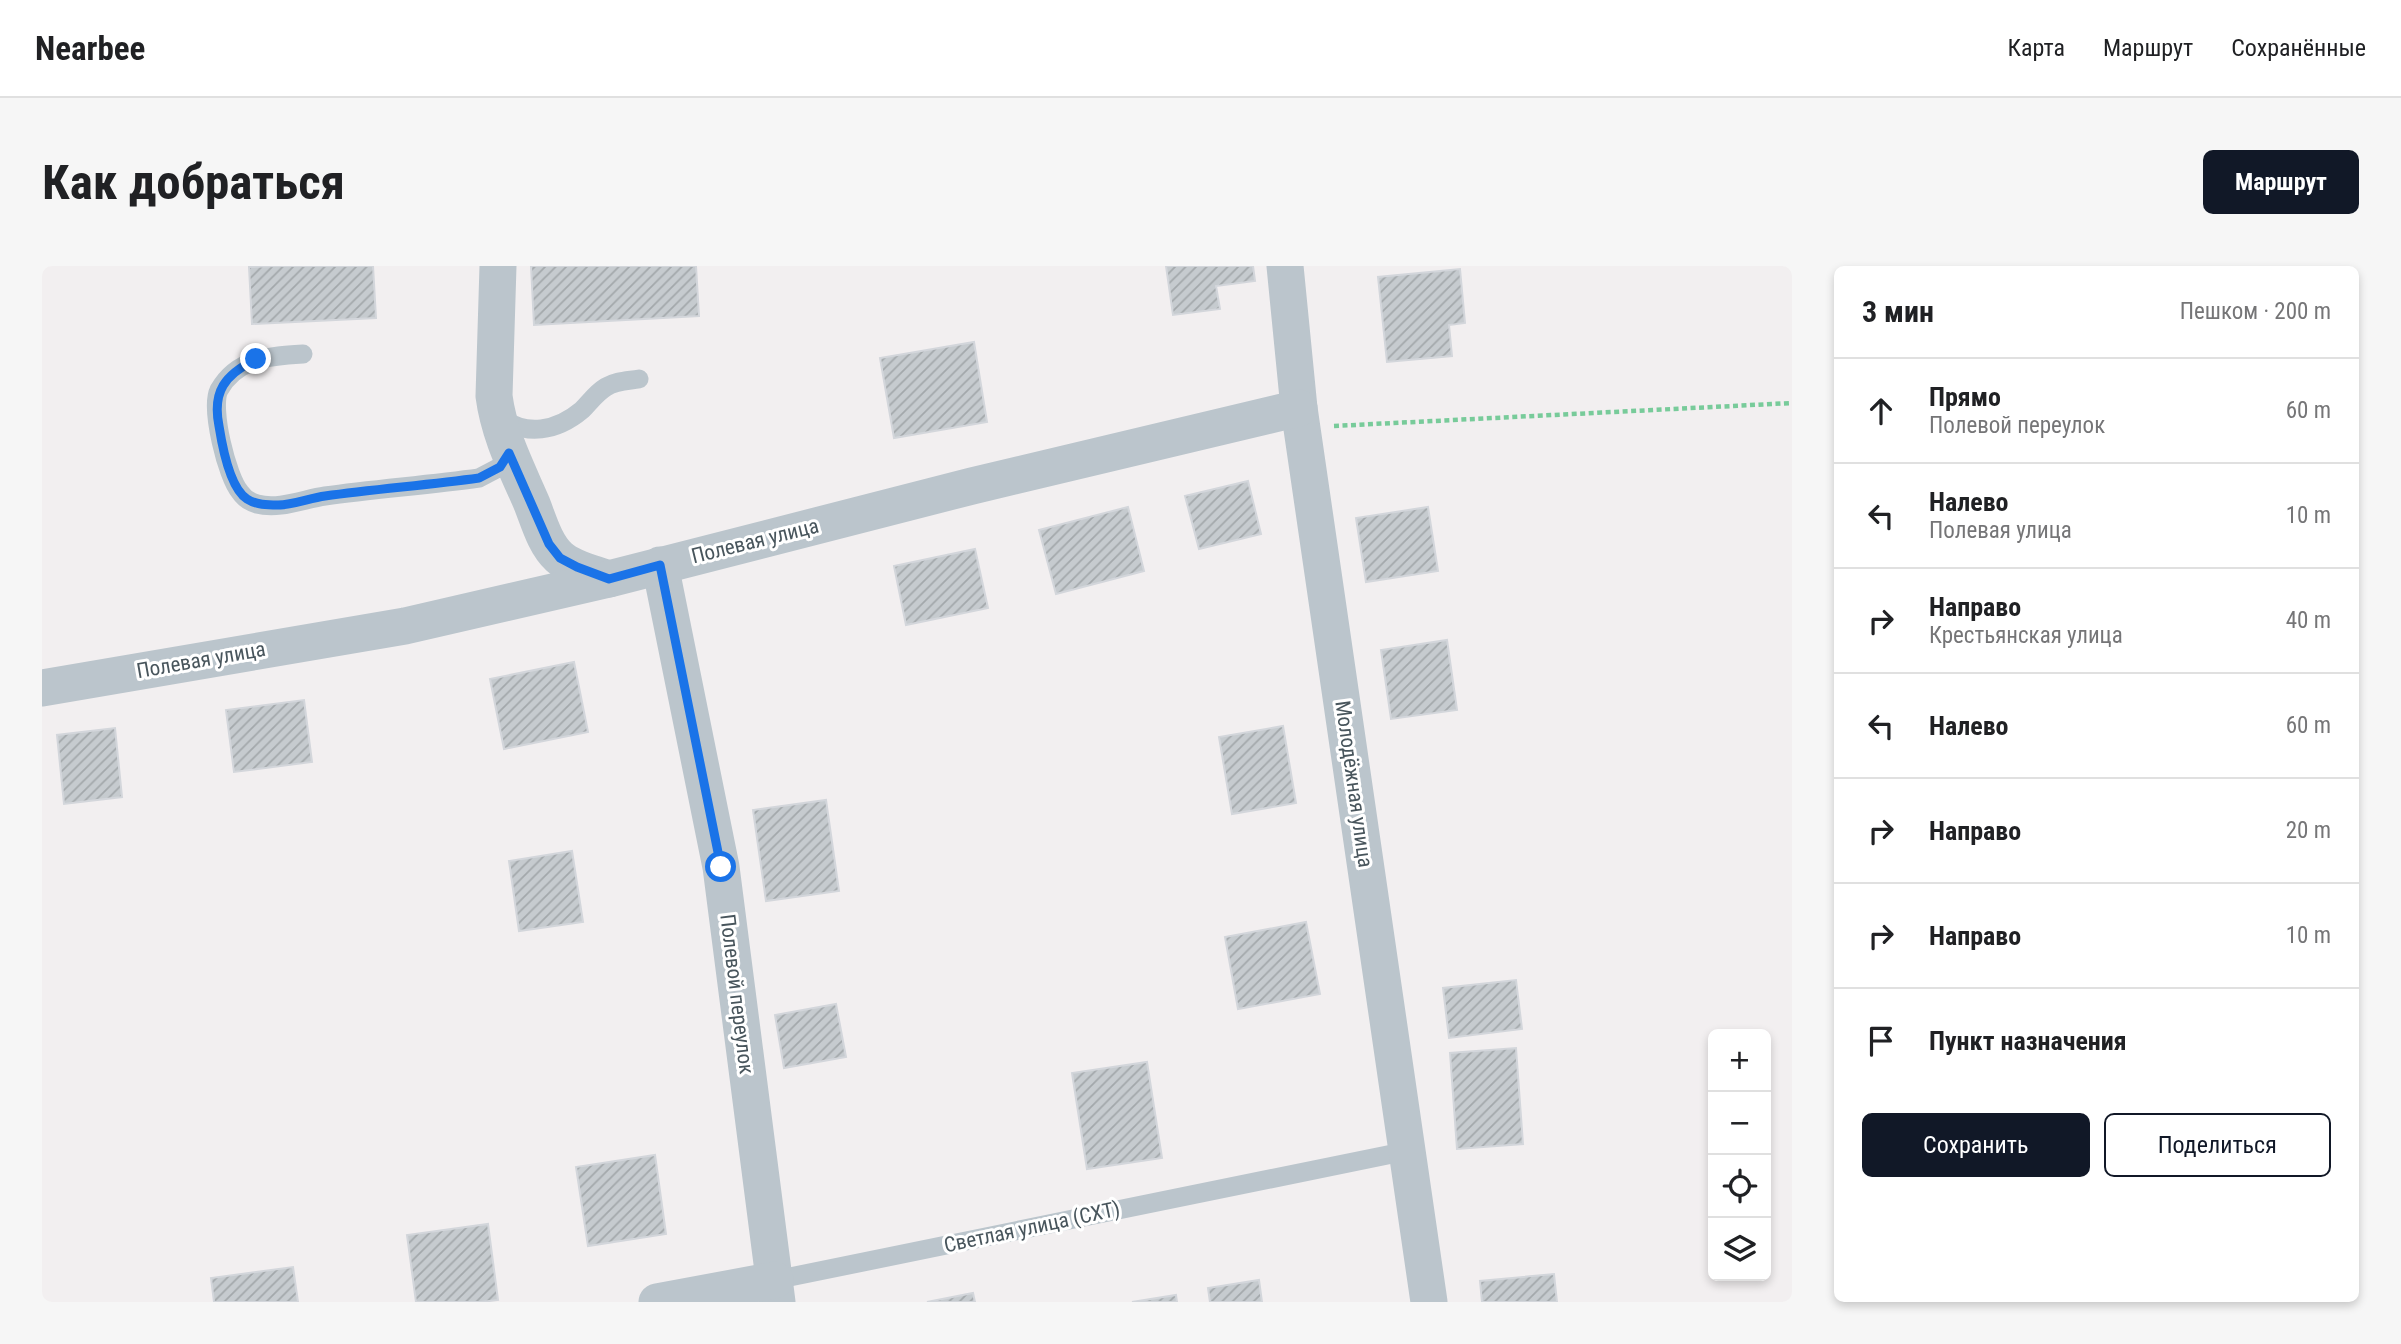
<!DOCTYPE html>
<html lang="ru">
<meta charset="utf-8">
<style>
:root{--surface:#fff;--page:#f6f6f6;--text:#202124;--muted:#757577;--line:#e0e0e0;--accent:#111827}
body{margin:0;font-family:"Roboto Condensed",sans-serif;background:var(--page);color:var(--text)}
.controls{position:absolute;right:21px;bottom:21px;display:grid;overflow:hidden;border-radius:10px;box-shadow:0 4px 10px #0003}
.controls button{width:63px;height:63px;display:grid;place-items:center;padding:0;border:0;border-bottom:2px solid var(--line);background:var(--surface);color:var(--text);font:35px sans-serif}
.stop{position:absolute;width:21px;height:21px;margin:-16px;border:5px solid #1a73e8;border-radius:50%;background:#fff}
.stop.end{background:#1a73e8;border-color:#fff;box-shadow:0 2px 7px #0008}
.list{margin:0;padding:0;list-style:none}
h2{display:flex;justify-content:space-between;align-items:center;height:91px;margin:0;padding:0 28px;font-size:30px}
h2 small{font-size:23px;font-weight:400;color:var(--muted)}
.list li{display:grid;grid-template-columns:46px 1fr auto;gap:21px;align-items:center;box-sizing:border-box;height:105px;padding:0 28px;border-top:2px solid var(--line)}
.list b{display:block;font-size:26px;white-space:nowrap}
.list p{margin:0;font-size:23px;white-space:nowrap;color:var(--muted)}
.list em{font-size:23px;font-style:normal;color:var(--muted)}
.actions{display:flex;gap:14px;padding:21px 28px}
.actions a{flex:1;padding:16px 0;border:2px solid var(--accent);border-radius:10px;text-align:center;font-size:24px;color:var(--accent)}
.actions .main{background:var(--accent);color:#fff}
.icon{flex:none;width:38px;height:38px;fill:none;stroke:currentColor;stroke-width:2;stroke-linecap:round;stroke-linejoin:round}
.map{position:relative;flex:none;width:1750px;height:1036px;overflow:hidden;border-radius:10px}
header{display:flex;align-items:center;gap:42px;box-sizing:border-box;height:98px;padding:0 35px;background:var(--surface);border-bottom:2px solid var(--line)}
header strong{font-size:33px}
nav{display:flex;gap:38px;margin-inline-start:auto;font-size:24px}
.intro{display:flex;align-items:center;justify-content:space-between;box-sizing:border-box;height:168px;padding:0 42px}
h1{margin:0;font-size:49px}
.button{padding:18px 32px;border-radius:10px;background:var(--accent);color:#fff;font-size:24px;font-weight:700}
main{display:flex;gap:42px;padding:0 42px}
aside{flex:1;background:var(--surface);border-radius:10px;box-shadow:0 4px 10px #0003}
.map>svg:first-child{display:block}
</style>
<header>
<strong>Nearbee</strong>
<nav><a>Карта</a><a>Маршрут</a><a>Сохранённые</a></nav>
</header>
<div class="intro"><h1>Как добраться</h1><a class="button">Маршрут</a></div>
<main>
<div class="map">
<svg width="1750" height="1036" viewBox="0 0 1750 1036">
<defs>
<pattern id="building-hatch" width="6" height="6" patternUnits="userSpaceOnUse" patternTransform="scale(1.75)"><rect width="6" height="6" fill="#c6cbcf"/><path d="M-1 1l2-2M0 6l6-6M5 7l2-2" fill="none" stroke="#a3a8ab"/></pattern>
</defs>
<rect width="100%" height="100%" fill="#f2eff0"/>
<g fill="url(#building-hatch)" stroke="#d3d6db" stroke-width="2">
<polygon points="235,0 331,0 334,52 210,58 207,1"/>
<polygon points="489,0 654,0 657,50 492,59"/>
<polygon points="1124,0 1211,0 1213,15 1174,20 1178,43 1131,49"/>
<polygon points="1418,3 1423,57 1407,59 1410,90 1345,96 1336,11"/>
<polygon points="932,76 945,156 852,172 838,92"/>
<polygon points="1206,215 1219,268 1157,283 1143,230"/>
<polygon points="1086,241 1102,305 1014,328 997,264"/>
<polygon points="1386,241 1396,305 1324,316 1314,252"/>
<polygon points="933,283 946,342 864,359 852,300"/>
<polygon points="1405,374 1415,444 1349,453 1339,384"/>
<polygon points="532,396 546,466 462,483 448,413"/>
<polygon points="262,434 270,496 192,506 184,444"/>
<polygon points="1241,460 1254,537 1190,548 1177,471"/>
<polygon points="73,462 80,531 22,538 15,469"/>
<polygon points="784,534 797,625 724,635 711,544"/>
<polygon points="530,585 541,656 477,665 467,595"/>
<polygon points="1264,656 1278,728 1196,743 1183,671"/>
<polygon points="1474,714 1480,763 1407,772 1401,722"/>
<polygon points="794,738 804,791 742,802 733,749"/>
<polygon points="1474,782 1481,878 1415,883 1408,787"/>
<polygon points="1105,796 1120,892 1045,903 1030,807"/>
<polygon points="613,889 624,968 546,980 534,901"/>
<polygon points="446,958 456,1034 439,1036 374,1036 365,969"/>
<polygon points="251,1001 256,1036 172,1036 169,1012"/>
<polygon points="1512,1008 1515,1036 1440,1036 1438,1015"/>
<polygon points="1217,1014 1220,1036 1168,1036 1166,1022"/>
<polygon points="931,1027 933,1036 885,1036"/>
<polygon points="1134,1029 1135,1036 1090,1036"/>
</g>
<g fill="none" stroke-linecap="round" stroke-linejoin="round">
<polyline stroke="#78cb9a" stroke-width="4.5" stroke-dasharray="5 3.5" stroke-linecap="butt" points="1292,160 1750,137"/>
<g stroke="#bbc5cc" stroke-width="19">
<path d="M261 88C228 90 195 92 177 124 168 142 185 211 198 226 202 232 208 236 215 238 237 244 262 233 283 230 334 223 386 219 437 212L458 201 467 187"/>
<path d="M458 151C484 171 515 165 540 144 548 136 554 127 564 121 574 115 585 115 597 113"/>
<polyline points="733,1014 1365,885"/>
</g>
<g stroke="#bbc5cc" stroke-width="37">
<path d="M456 0 452 130C457 169 475 203 490 238 497 256 503 278 517 291 530 303 551 307 567 313"/>
<polyline points="1243,0 1257,142 1387,1036"/>
<polyline points="618,299 679,601 735,1036"/>
<polyline points="0,422 363,360 567,313 930,220 1257,142"/>
<polyline points="615,1036 733,1014"/>
</g>
</g>
<g fill="none" stroke-linecap="round" stroke-linejoin="round">
<path stroke="#1a73e8" stroke-width="9" d="M214 93C183 109 170 125 177 160 180 179 188 222 205 233 214 239 226 239 236 239 251 239 268 232 283 230 334 223 386 219 437 212L458 201 467 187 507 278 518 292 535 301 567 313 618 299 679 601"/>
</g>
<g text-anchor="middle" stroke-width="6" stroke-linejoin="round" paint-order="stroke">
<g font-size="21" fill="#48555c" stroke="#fff">
<text transform="translate(713 275) rotate(-14)" y="7">Полевая улица</text>
<text transform="translate(159 394) rotate(-10)" y="7">Полевая улица</text>
<text transform="translate(1312 518) rotate(82)" y="7">Молодёжная улица</text>
<text transform="translate(695 728) rotate(83)" y="7">Полевой переулок</text>
<text transform="translate(990 961) rotate(-12)" y="7">Светлая улица (СХТ)</text>
</g>
</g>
</svg>
<div class="controls">
<button>+</button>
<button>−</button>
<button><svg class="icon" aria-label="locate" viewBox="0 0 24 24"><circle cx="12" cy="12" r="6"/><path d="M12 2v4M12 18v4M2 12h4M18 12h4"/></svg></button>
<button><svg class="icon" aria-label="layers" viewBox="0 0 24 24"><path d="M12 4l9 5-9 5-9-5zM3 14l9 5 9-5"/></svg></button>
</div>
<div class="stop" style="left:679px;top:601px"></div>
<div class="stop end" style="left:214px;top:93px"></div>
</div>
<aside>
<h2>3 мин<small>Пешком · 200 m</small></h2>
<ul class="list">
<li><svg class="icon" aria-label="ahead" viewBox="0 0 24 24"><path d="M12 20V5M6 11l6-6 6 6"/></svg><div><b>Прямо</b><p>Полевой переулок</p></div><em>60 m</em></li>
<li><svg class="icon" aria-label="left" viewBox="0 0 24 24"><path d="M17 20v-9H6M10 6l-5 5 5 5"/></svg><div><b>Налево</b><p>Полевая улица</p></div><em>10 m</em></li>
<li><svg class="icon" aria-label="right" viewBox="0 0 24 24"><path d="M7 20v-9h11M14 6l5 5-5 5"/></svg><div><b>Направо</b><p>Крестьянская улица</p></div><em>40 m</em></li>
<li><svg class="icon" aria-label="left" viewBox="0 0 24 24"><path d="M17 20v-9H6M10 6l-5 5 5 5"/></svg><div><b>Налево</b></div><em>60 m</em></li>
<li><svg class="icon" aria-label="right" viewBox="0 0 24 24"><path d="M7 20v-9h11M14 6l5 5-5 5"/></svg><div><b>Направо</b></div><em>20 m</em></li>
<li><svg class="icon" aria-label="right" viewBox="0 0 24 24"><path d="M7 20v-9h11M14 6l5 5-5 5"/></svg><div><b>Направо</b></div><em>10 m</em></li>
<li><svg class="icon" aria-label="arrive" viewBox="0 0 24 24"><path d="M6 21V4h12l-3 4 3 4H6"/></svg><div><b>Пункт назначения</b></div></li>
</ul>
<div class="actions"><a class="main">Сохранить</a><a>Поделиться</a></div>
</aside>
</main>
